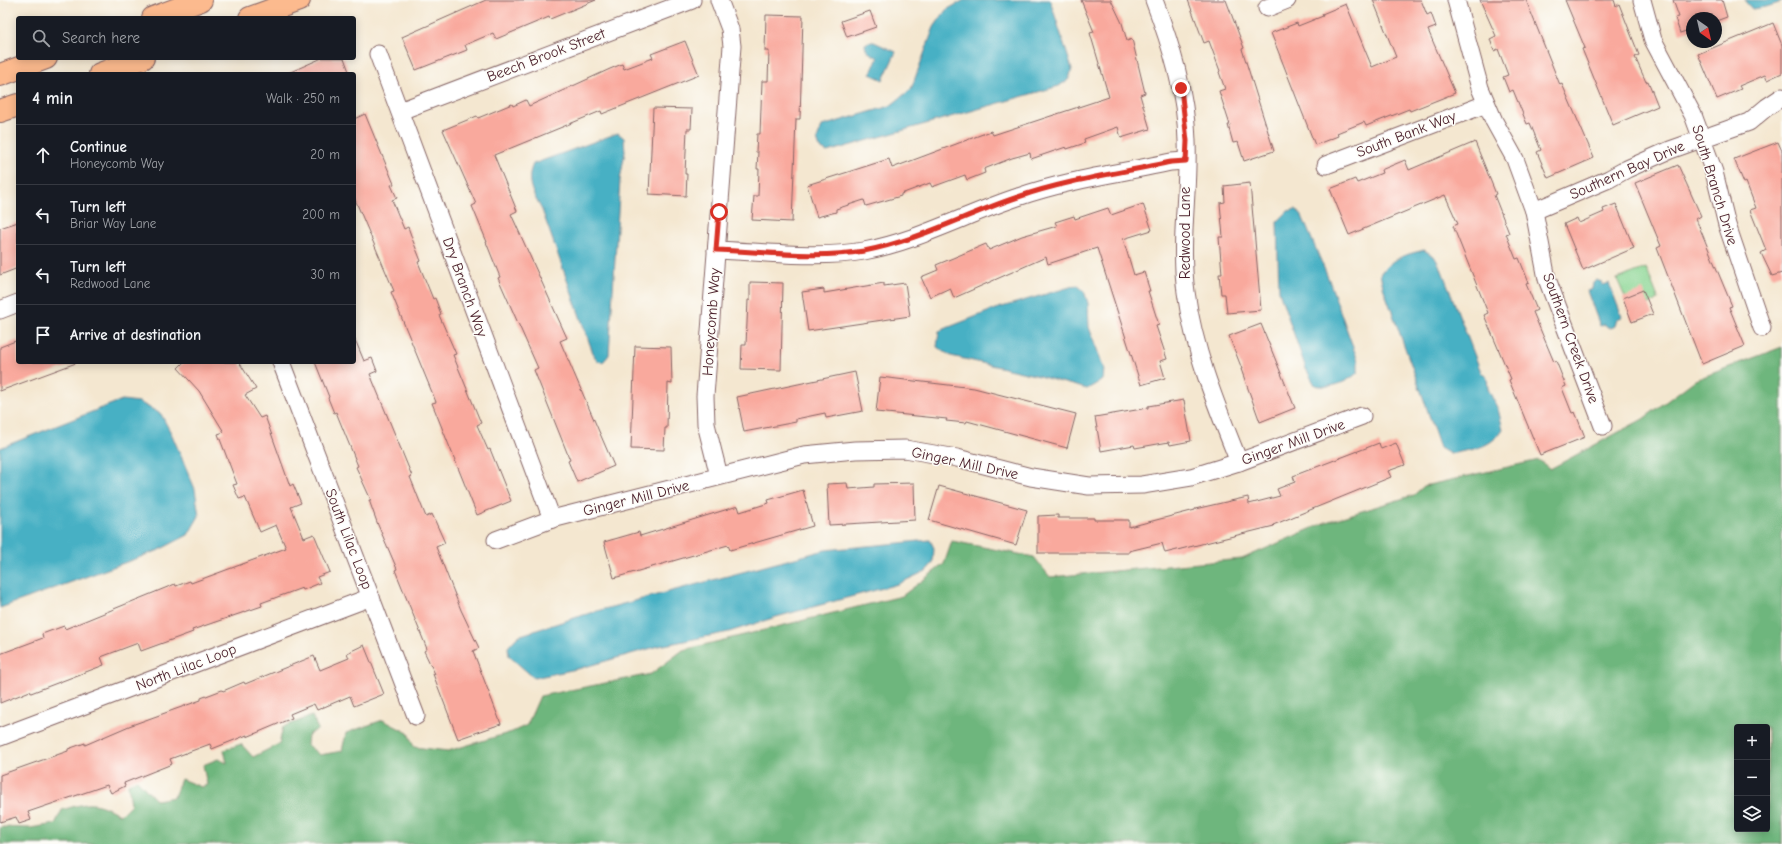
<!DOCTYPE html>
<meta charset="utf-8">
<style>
:root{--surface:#171b24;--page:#20242c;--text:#f1f3f6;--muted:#9ea1a6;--line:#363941}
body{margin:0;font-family:"Comic Neue",sans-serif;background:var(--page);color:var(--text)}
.controls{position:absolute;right:12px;bottom:12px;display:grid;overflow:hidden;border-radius:4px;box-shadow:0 2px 10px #0003}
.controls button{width:36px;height:36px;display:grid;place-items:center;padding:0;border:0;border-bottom:1px solid var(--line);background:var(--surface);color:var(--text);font:20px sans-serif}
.compass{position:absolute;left:1686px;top:12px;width:36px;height:36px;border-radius:50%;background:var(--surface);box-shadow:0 2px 10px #0003;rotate:146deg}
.stop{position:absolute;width:12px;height:12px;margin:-9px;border:3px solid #d93025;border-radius:50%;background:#fff}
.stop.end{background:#d93025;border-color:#fff;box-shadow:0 1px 4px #0008}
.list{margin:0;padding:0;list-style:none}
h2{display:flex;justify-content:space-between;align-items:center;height:52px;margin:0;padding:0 16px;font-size:17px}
h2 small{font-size:13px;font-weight:400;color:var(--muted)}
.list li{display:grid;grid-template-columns:26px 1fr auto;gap:12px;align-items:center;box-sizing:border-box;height:60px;padding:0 16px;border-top:1px solid var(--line)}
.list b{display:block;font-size:15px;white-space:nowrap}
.list p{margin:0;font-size:13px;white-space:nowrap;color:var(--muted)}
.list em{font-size:13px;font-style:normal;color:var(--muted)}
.icon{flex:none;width:22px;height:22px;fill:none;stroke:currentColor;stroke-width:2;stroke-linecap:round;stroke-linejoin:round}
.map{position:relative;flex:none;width:1782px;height:844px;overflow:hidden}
.search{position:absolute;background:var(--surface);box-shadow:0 2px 10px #0003;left:16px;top:16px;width:340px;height:44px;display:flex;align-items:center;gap:10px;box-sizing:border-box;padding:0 14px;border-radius:4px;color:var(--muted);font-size:15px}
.panel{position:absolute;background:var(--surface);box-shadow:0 2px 10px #0003;left:16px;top:72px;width:340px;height:292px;border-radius:4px}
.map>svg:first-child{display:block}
</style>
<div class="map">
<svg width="1782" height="844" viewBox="0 0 1782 844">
<rect width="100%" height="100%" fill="#fdfcf7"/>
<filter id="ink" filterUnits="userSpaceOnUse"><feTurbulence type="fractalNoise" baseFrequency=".025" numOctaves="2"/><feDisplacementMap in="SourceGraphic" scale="8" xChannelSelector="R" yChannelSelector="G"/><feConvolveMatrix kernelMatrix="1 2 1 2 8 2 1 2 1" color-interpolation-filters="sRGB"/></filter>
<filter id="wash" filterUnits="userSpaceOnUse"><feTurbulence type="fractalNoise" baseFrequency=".012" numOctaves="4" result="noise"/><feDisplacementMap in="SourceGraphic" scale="16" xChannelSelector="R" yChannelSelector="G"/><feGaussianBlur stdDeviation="0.9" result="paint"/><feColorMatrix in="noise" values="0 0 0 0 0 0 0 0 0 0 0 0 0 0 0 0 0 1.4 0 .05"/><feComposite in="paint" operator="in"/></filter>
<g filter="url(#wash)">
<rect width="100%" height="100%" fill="#f4e7d0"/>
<polygon fill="#89d593" stroke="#6a7a5f" points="1646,268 1659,300 1649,304 1625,297 1617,279"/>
<path fill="#6eb67d" stroke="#5c6a54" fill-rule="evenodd" d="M1782 347V844H0V827L30 828 55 824 62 810C88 802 95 800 120 815L131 804 128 784 137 780 156 800 174 797 181 779 201 787 207 785 203 765 218 759 227 763 224 750 241 744 253 757 279 744 283 727 312 716 318 729 308 735 307 745 320 755 342 751 346 733 383 720 408 733 414 747 448 751 512 732 527 725 540 696 651 674 683 650 902 596 944 564 952 541 1034 557 1050 577 1242 559 1326 522 1414 495 1424 486 1539 460 1550 469 1643 419 1695 380ZM1737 727H1767V829H1737Z"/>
<g fill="#46b0c4" stroke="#486878">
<polygon points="964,0 1050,0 1072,69 1069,79 1059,86 827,152 820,148 817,139 822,126 890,106 911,89 934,27 946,10"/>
<polygon points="1744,0 1782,0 1782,2 1766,7 1752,9"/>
<path d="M869 42H874L896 52 883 80 870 74 878 58C872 54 865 52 865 44Z"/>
<path d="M618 133 624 138 625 152 620 180 609 355 603 362 597 361 593 353 542 210C533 194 525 182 533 164Z"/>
<path d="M1296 209 1302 216 1329 280 1358 361V372C1347 383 1330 389 1315 385L1306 369 1279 291 1277 222 1288 211Z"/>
<path d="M1424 250 1434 256 1441 268 1481 372 1487 378 1488 389 1498 409 1503 429C1490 449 1472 449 1450 454L1440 448 1424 400 1384 290 1380 274C1393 257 1405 255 1424 250Z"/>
<path d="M1596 280 1602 282 1603 285 1609 283 1622 317 1617 319 1615 326C1611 329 1608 328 1604 324L1600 326 1587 291 1592 289 1593 283Z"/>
<polygon points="1077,285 1084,291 1088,303 1089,327 1104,369 1103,380 1087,389 1039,376 951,356 937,347 939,331 995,309"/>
<polygon points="122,400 139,402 161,414 172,435 195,489 199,516 188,535 157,551 0,608 0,448"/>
<polygon points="930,540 934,548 933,563 926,571 898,584 776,617 729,632 659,646 581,668 534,678 509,656 508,647 518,636 593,612 825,550"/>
</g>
<g id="blocks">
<g fill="#f9a99d">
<polygon points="486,0 596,0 550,19 549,17 496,39 493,33 465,45 467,50 416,70 402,37"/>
<polygon points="1081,0 1111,0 1122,23 1127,41 1132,39 1145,93 1140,95 1150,129 1121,138 1118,127 1084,139 1085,143 1067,149 1066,147 1031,159 1030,153 1012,158 984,169 985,173 967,180 965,175 932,187 930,183 901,194 901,196 866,206 864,200 836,209 836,212 817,217 807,185 889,159 892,168 991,131 993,135 1109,97 1090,33 1094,32"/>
<polygon points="1188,0 1226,0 1244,48 1242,49 1274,151 1244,161 1238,142 1233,143 1228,125 1230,125 1219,91 1225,89 1219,72 1220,71 1209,41 1204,43"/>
<polygon points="1373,0 1421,0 1427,15 1431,13 1436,27 1428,30 1455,93 1410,111 1409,109 1366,126 1364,122 1337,133 1338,136 1315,145 1271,33 1297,23 1298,26 1323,16 1322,14 1346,4 1372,67 1396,57"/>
<polygon points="1480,0 1526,0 1560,85 1562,84 1594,158 1548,178 1537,152 1541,150 1530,123 1527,124 1513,90 1509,92 1503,77 1508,75 1498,49 1494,51 1490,39 1496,36"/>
<polygon points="1565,0 1614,0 1616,6 1619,4 1639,55 1635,57 1646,82 1648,81 1658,106 1613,125 1582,49 1585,48"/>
<polygon points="1673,0 1722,0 1727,17 1716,21 1716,18 1692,18 1692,29 1680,33 1675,18 1679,17"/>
<polygon points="870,11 876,27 847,37 841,21"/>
<polygon points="766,15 803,16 800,119 796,119 792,222 752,220 754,196 758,196 759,169 757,169 758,152 756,152 757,134 760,134 762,81 768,81 769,51 765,51"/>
<polygon points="1773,23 1782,45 1782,73 1767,80 1765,75 1739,86 1741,89 1717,99 1698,54"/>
<polygon points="685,41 699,75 602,114 601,111 494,155 517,211 511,214 567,338 560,341 614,466 577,482 568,461 570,460 534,370 538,368 498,278 500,277 486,242 487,242 472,206 476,204 443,130 477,116 478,118 512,104 513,106 526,100 529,106 610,69 622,64 624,69 653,58 651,54"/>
<polygon points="322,58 344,58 350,74 286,74"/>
<polygon points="653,108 692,109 691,129 687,129 685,174 687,174 686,196 649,194"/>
<polygon points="365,114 394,184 391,185 397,198 392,200 404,229 408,227 413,241 421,261 418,262 433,299 435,298 441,314 439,315 456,354 453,355 481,423 477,425 488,450 490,449 511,501 477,515 432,403 436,402 391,292 394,291 354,197 354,119"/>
<polygon points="1475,142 1496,194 1494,195 1509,233 1506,234 1516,259 1519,258 1529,283 1526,284 1537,310 1533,312 1554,362 1556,361 1566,386 1562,388 1572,413 1575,412 1585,437 1540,455 1509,380 1511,379 1484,315 1488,313 1453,226 1458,224 1445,195 1349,235 1330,189 1355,179 1357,183 1382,173 1381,170 1405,160 1409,170"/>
<polygon points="1778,142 1782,151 1782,273 1772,276 1761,253 1766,250 1750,210 1756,208 1746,182 1744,183 1734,159"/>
<polygon points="1678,165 1701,216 1696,219 1732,306 1729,307 1745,346 1702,364 1657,248 1661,246 1635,183"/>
<polygon points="1250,183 1261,310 1227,313 1225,294 1221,294 1219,274 1222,274 1219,237 1223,237 1220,203 1225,202 1224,186"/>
<polygon points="1143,204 1152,230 1123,239 1134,275 1144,272 1150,291 1148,291 1159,325 1156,326 1167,359 1160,361 1165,378 1141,385 1097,248 1048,264 1046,257 954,298 950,288 930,297 921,277 938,270 936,265 953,258 986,244 989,250 1022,236 1057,226 1055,222 1074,216 1075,219 1108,208 1111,215"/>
<polygon points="1616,204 1634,248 1583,270 1564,224 1577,218 1579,223 1604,212 1603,209"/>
<polygon points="18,222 18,268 0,275 0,228"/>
<polygon points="750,282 783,283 781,370 741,369 742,345 746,345 748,300 750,300"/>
<polygon points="884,283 884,286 905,283 910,316 808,331 802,292 824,289 824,293"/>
<polygon points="1643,290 1653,314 1632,322 1623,298"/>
<polygon points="1261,324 1295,408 1260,422 1241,369 1242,369 1229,336"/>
<polygon points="354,337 364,361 372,358 377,371 370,374 412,476 410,477 426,517 432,514 445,543 436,547 461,610 479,648 473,651 501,724 458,739 433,674 435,674 424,651 427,649 395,570 397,569 378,525 369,500 371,500 356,467 358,466 336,412 334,413 328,398 329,397 315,362 354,362"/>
<polygon points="18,340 18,362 75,362 76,363 0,391 0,347"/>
<polygon points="635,346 671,347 672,384 668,383 667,428 665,428 664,450 631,449"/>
<polygon points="184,362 239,362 256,389 245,395 260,418 265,416 290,486 293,484 301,503 291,507 304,538 314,534 330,572 317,577 320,583 303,590 302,588 261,603 262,606 192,630 193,632 141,651 138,643 101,657 104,665 31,693 30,691 0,703 0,654 43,638 42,634 64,626 65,629 175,584 176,586 190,581 191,583 286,548 276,525 260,532 245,497 239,499 233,485 237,484 218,434 224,432 199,391 178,368"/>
<polygon points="855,372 863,411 826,418 825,413 796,419 796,422 744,432 737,397"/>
<polygon points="880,377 974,388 1076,414 1067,448 967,421 966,423 946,421 947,419 876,412"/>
<polygon points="1184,400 1191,441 1170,445 1169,442 1135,448 1134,445 1101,451 1095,417 1148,408 1148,406"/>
<polygon points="1379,443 1381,449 1396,443 1405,465 1388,471 1391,477 1273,525 1274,526 1165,553 1162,543 1129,551 1129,553 1038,553 1038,516 1058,515 1058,518 1094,518 1094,520 1129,520 1129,527 1195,510 1195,509 1248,497 1249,504 1280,496 1277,489 1295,482 1293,476"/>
<polygon points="847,483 848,489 874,487 874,484 914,483 915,520 829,525 827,484"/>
<polygon points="939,486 1027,510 1016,545 929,520"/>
<polygon points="803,490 813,526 730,550 728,545 614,578 604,542 639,532 640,536 738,506 740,512 769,503 768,500"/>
<polygon points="364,645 384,694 354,706 350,696 317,710 314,704 290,714 292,718 247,737 247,735 212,749 210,744 170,759 172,764 124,783 125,786 111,793 107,785 28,812 31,820 19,824 16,817 0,822 0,775 68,751 68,749 85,743 85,745 129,726 201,700 201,698 222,690 223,691 244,682 245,684 314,656 320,670 349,658 347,653"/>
</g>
</g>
</g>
<g filter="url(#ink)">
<use href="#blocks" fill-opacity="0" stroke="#866565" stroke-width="1"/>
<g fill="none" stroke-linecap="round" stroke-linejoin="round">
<g stroke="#866565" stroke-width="19">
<g id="minor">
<path d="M1154 0C1171 45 1186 93 1187 141 1189 191 1179 242 1186 292 1194 352 1217 407 1239 462"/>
<polyline points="1456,0 1480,88 1494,121 1515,159 1534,211 1547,279 1603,426"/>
<polyline points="1642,0 1653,40 1693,115 1714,172 1727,225 1762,328"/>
<polyline points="1267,8 1287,0"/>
<polyline points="378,54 552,519"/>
<polyline points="400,111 692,0"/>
<polyline points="1326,165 1486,104"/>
<polyline points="1534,211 1609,179 1627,169 1670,150 1749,122 1767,107 1782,97"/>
<path d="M716 250C765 252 816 259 864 251 918 241 966 214 1018 197 1067 180 1120 173 1171 162L1186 161"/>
<polyline points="0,310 18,303"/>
<polyline points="281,362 416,716"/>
<polyline points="719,476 706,424 705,396 732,46 730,29 719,0"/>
<polyline points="496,540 552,519 804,455 855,450 905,449 957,458 1031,477 1089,486 1142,485 1191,477 1239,462 1362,416"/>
<polyline points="0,737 371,597"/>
</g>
</g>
<g stroke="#866565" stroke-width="24">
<g id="major">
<polyline points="153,18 201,0"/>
<polyline points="250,18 299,0"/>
<polyline points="100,74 143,58"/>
<polyline points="0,75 46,58"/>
<polyline points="0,111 18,105"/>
</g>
</g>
<use href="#minor" stroke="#fff" stroke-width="17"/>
<use href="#major" stroke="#fcba8e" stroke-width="22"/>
</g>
</g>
<g fill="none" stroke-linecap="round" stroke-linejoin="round" filter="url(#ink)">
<path stroke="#d93025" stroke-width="5" d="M719 212 716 250C765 252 816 259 864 251 918 241 966 214 1018 197 1067 180 1120 173 1171 162L1186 161 1187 141 1181 88"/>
</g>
<g text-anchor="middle" stroke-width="3" stroke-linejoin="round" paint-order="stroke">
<g font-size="15" fill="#4a1f2b" stroke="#fdfcf7">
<text transform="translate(546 55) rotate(-21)" y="5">Beech Brook Street</text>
<text transform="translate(1406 134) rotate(-21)" y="5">South Bank Way</text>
<text transform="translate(1627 170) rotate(-24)" y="5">Southern Bay Drive</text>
<text transform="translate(1715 185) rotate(73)" y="5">South Branch Drive</text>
<text transform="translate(1185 233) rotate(-90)" y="5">Redwood Lane</text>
<text transform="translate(465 287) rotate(70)" y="5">Dry Branch Way</text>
<text transform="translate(711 322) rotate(-86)" y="5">Honeycomb Way</text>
<text transform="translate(1571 338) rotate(70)" y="5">Southern Creek Drive</text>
<text transform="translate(1293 442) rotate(-20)" y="5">Ginger Mill Drive</text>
<text transform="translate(965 463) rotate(12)" y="5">Ginger Mill Drive</text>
<text transform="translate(636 498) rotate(-14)" y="5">Ginger Mill Drive</text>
<text transform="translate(349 539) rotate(69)" y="5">South Lilac Loop</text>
<text transform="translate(186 667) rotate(-21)" y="5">North Lilac Loop</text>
</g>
</g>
</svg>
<div class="controls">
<button>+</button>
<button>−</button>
<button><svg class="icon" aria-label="layers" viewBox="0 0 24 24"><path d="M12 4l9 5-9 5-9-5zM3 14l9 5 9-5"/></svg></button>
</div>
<svg class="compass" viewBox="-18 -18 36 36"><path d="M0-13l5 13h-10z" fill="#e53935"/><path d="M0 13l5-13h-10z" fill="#9ea1a6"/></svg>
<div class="stop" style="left:719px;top:212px"></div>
<div class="stop end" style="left:1181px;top:88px"></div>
<div class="search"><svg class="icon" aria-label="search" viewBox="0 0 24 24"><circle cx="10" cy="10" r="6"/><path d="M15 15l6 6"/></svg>Search here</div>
<section class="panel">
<h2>4 min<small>Walk · 250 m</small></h2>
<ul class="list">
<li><svg class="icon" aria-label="ahead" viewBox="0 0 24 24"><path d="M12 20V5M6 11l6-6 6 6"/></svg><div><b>Continue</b><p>Honeycomb Way</p></div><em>20 m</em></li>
<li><svg class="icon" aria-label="left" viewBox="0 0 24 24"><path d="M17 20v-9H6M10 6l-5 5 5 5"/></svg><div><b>Turn left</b><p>Briar Way Lane</p></div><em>200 m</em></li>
<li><svg class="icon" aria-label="left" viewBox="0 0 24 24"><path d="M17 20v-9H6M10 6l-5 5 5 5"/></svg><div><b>Turn left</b><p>Redwood Lane</p></div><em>30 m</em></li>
<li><svg class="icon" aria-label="arrive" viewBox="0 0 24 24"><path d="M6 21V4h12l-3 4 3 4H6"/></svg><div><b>Arrive at destination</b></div></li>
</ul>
</section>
</div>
